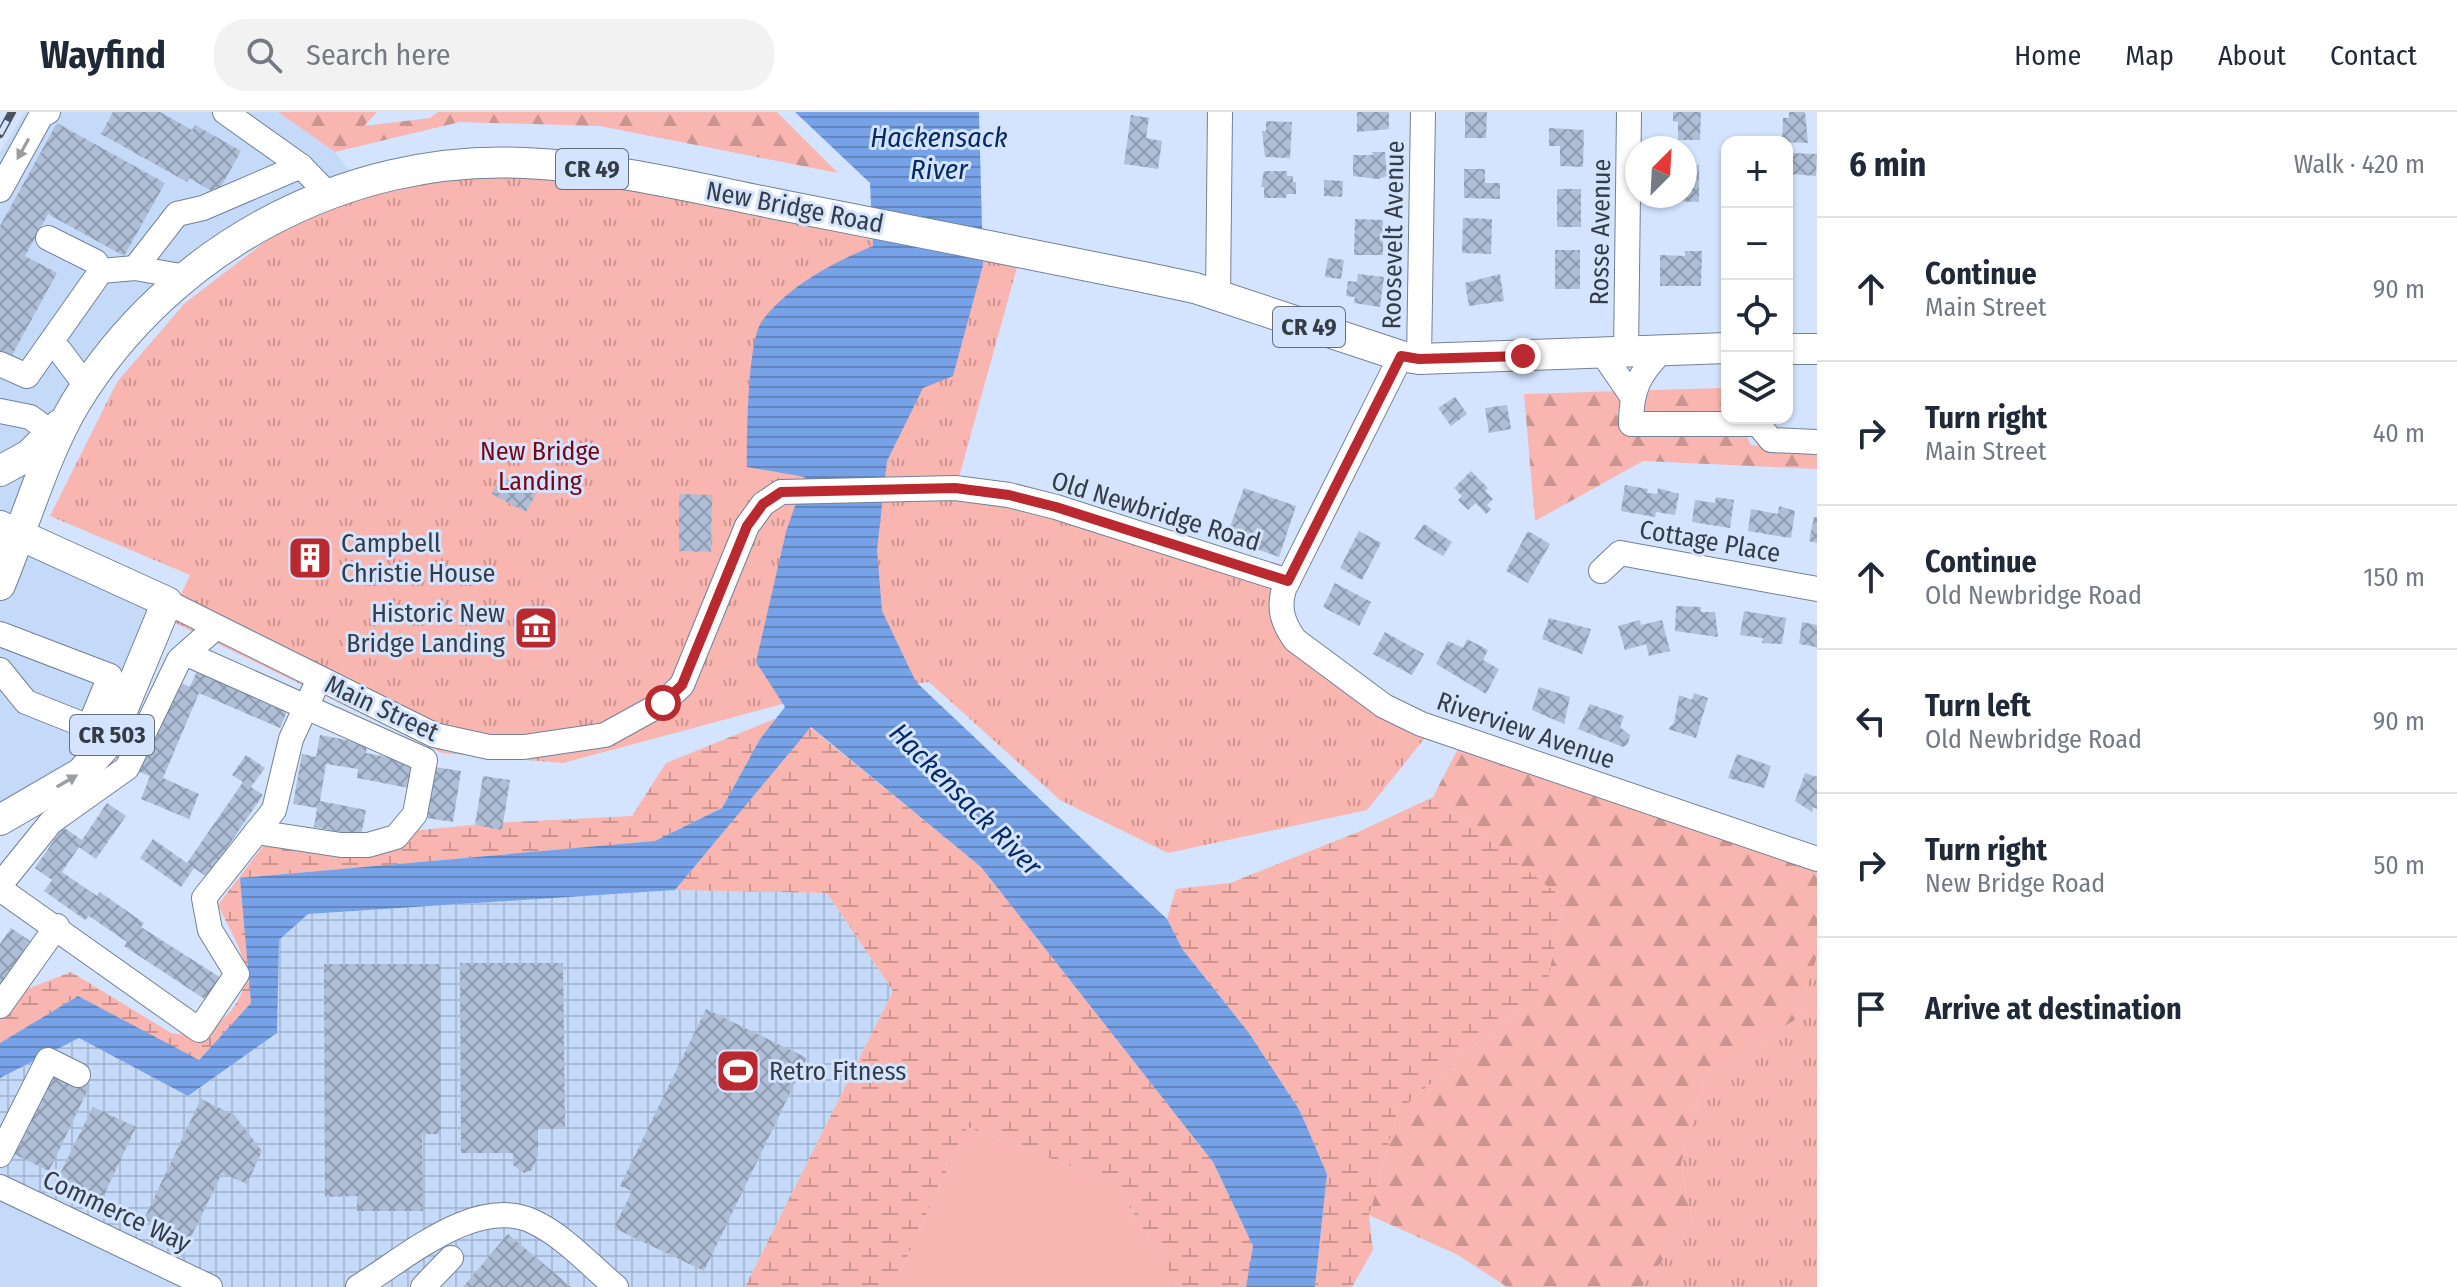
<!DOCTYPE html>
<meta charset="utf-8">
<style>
:root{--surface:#fff;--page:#f2f2f3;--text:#1f2937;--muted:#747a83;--line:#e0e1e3}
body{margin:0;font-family:"Fira Sans Condensed",sans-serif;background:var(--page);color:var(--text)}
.controls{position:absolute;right:24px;top:24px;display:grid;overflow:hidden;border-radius:16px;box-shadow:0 2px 6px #0004}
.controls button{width:72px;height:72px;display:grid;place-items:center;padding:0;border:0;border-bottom:2px solid var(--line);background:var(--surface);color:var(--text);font:40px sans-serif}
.compass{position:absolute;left:1625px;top:24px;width:72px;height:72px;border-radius:50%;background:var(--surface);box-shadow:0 2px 6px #0004;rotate:24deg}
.stop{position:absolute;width:24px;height:24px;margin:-18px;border:6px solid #b9292f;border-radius:50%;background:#fff}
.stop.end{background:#b9292f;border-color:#fff;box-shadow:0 2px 8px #0008}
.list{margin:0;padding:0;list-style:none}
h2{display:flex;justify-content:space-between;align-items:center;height:104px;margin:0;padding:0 32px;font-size:34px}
h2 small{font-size:26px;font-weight:400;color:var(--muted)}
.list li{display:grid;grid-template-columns:52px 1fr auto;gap:24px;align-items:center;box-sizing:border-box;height:144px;padding:0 32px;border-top:2px solid var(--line)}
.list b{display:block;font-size:30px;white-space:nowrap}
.list p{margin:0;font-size:26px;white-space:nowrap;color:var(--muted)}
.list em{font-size:26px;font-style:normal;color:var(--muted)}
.icon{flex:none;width:44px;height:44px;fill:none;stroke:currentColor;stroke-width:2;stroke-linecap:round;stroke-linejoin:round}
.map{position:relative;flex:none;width:1817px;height:1175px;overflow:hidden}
header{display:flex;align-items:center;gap:48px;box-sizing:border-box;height:112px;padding:0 40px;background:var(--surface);border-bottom:2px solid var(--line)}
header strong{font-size:38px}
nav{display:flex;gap:44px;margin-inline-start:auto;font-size:28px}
.search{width:560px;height:72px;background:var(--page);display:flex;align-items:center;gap:20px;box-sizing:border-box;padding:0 28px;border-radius:32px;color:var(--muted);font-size:30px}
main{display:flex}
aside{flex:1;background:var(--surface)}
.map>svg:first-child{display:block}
</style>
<header>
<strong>Wayfind</strong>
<div class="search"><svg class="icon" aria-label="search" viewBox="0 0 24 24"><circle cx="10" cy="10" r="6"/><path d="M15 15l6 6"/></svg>Search here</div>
<nav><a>Home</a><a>Map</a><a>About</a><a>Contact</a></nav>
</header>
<main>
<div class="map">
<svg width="1817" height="1175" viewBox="0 0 1817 1175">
<defs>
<pattern id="industrial-grid" width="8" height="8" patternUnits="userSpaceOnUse" patternTransform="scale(2)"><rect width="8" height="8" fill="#c5d9f9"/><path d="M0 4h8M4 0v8" fill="none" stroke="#aabbd7"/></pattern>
<pattern id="forest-firs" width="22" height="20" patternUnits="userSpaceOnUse" patternTransform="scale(2)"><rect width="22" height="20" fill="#f9b5b0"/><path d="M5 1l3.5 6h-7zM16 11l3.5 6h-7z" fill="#ca9491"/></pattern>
<pattern id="wetland-marsh" width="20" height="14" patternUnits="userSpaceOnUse" patternTransform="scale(2)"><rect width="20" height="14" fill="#f9b5b0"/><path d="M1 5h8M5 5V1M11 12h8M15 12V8" fill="none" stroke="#ca9491"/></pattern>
<pattern id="park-tufts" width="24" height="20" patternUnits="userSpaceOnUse" patternTransform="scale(2)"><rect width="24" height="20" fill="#f9b5b0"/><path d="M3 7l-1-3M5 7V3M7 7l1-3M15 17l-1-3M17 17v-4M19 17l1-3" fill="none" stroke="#ca9491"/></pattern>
<pattern id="water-rules" width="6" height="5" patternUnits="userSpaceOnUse" patternTransform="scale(2)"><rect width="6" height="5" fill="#77a2e8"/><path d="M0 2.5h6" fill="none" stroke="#6285be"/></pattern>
<pattern id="building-cross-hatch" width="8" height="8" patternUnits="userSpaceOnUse" patternTransform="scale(2)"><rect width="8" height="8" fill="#afbed7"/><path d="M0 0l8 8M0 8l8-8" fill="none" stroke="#8f9cb0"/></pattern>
</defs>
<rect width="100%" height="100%" fill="#d4e4fe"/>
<g fill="#c5d9f9">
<polygon points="25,0 278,0 335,40 360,72 273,106 120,230 21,423 167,490 109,630 0,708 0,41"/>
<polygon points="0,1079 213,1175 0,1175"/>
</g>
<polygon fill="url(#industrial-grid)" points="675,778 827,781 893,879 745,1175 213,1175 0,1079 0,966 79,926 189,984 276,921 279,828 308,802"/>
<polygon fill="#f9b5b0" points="967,1015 1114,1070 1177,1171 1175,1175 893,1175"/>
<g fill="url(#forest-firs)">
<polygon points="278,0 377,0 364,14 430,6 438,0 777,0 838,61 600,14 460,10 335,40"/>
<polygon points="1722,276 1727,286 1727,306 1737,306 1751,333 1817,338 1817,357 1643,349 1535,409 1524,282"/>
<polygon points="1463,627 1817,747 1817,845 1797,907 1706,962 1681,1052 1692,1110 1642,1175 1507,1175 1458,1143 1369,1103 1397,1001 1492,918 1544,882 1564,788 1433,685"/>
</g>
<g fill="url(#wetland-marsh)">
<path d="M777 606 760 627 722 696 655 729 241 766 251 891 198 949 78 884 0 931V900L6 885 71 860 171 921C209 930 253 892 244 851 239 831 226 811 218 793L264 733 493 711 632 704 666 651Z"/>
<polygon points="810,615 981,755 1213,1050 1253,1134 1246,1175 1175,1175 1177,1171 1114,1070 967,1015 893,1175 745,1175 893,879 827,781 675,778"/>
<polygon points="1433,685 1564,787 1545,882 1492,918 1397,1001 1369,1103 1373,1138 1352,1175 1315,1175 1327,1062 1300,999 1249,921 1183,838 1167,807 1176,777 1230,771 1358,720"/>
</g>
<g fill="url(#park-tufts)">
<polygon points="468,62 579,62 1019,148 956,376 1288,469 1284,513 1433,616 1367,698 1168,741 1060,688 929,570 801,587 563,651 442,641 169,508 190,463 50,404 117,270 185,191 270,126 358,83"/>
<polygon points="1817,845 1817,1175 1642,1175 1692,1110 1681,1052 1706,962 1797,907"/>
</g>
<path fill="url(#water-rules)" d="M795 0H979L983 153 953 264 923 276 887 349 877 438 882 499 916 570 1167 807 1183 838 1249 921 1300 999 1327 1062 1315 1175H1246L1253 1134 1213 1050 981 755 811 615 675 778 308 802 279 828 277 921 188 984 79 926 0 966V931L78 884 199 948 251 891 240 766 655 729 722 696 760 627 785 595 756 550 786 420 805 365 747 355C747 327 747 230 762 209 788 174 834 150 873 134L870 71Z"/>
<g fill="url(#building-cross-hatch)">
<polygon points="113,0 160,0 192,18 195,13 241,39 217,82 189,66 187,70 101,22"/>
<polygon points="1357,0 1389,0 1389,17 1357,20"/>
<polygon points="1465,0 1487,0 1486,26 1465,26"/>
<polygon points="1673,0 1701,0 1700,28 1678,28 1678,10 1673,9"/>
<polygon points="1789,0 1805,0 1808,31 1782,30 1783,6 1789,6"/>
<polygon points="1131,3 1149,6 1146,26 1162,29 1158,57 1124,52"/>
<polygon points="1266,9 1292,10 1290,46 1265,45 1262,19 1266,19"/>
<polygon points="57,11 165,71 124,144 48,102 25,144 57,161 11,245 0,239 0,114"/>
<polygon points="1549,16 1584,18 1583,55 1560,54 1560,34 1549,34"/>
<polygon points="1372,40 1385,40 1387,64 1378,67 1353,64 1353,43 1373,43"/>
<polygon points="1792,41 1817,42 1816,64 1791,62"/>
<polygon points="1685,53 1699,53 1699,90 1671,89 1671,84 1685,84"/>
<polygon points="1464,57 1485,57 1485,71 1500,71 1500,87 1464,86"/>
<polygon points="1264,59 1287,59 1287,64 1293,64 1293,70 1296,70 1296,82 1287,82 1286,86 1264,86 1264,75 1261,75"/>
<polygon points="1324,68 1343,69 1342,85 1324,84"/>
<rect x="1557" y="77" width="24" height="38"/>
<polygon points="1463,106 1492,107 1491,142 1462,141"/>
<polygon points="1355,107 1383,108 1383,143 1354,143"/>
<rect x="1555" y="138" width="25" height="39"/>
<polygon points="1685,139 1702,139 1701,174 1660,174 1660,143 1685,144"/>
<polygon points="1328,146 1344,148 1341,167 1325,165"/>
<polygon points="1358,162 1384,165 1380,195 1354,191 1355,185 1346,184 1348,169 1357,170"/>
<polygon points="1500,162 1504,189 1469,194 1465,171"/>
<polygon points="1455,285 1467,302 1451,314 1438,296"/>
<polygon points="1507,293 1511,317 1489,321 1485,296"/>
<polygon points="1471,359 1488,376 1485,379 1493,387 1487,393 1491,397 1486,402 1476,391 1468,398 1458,388 1462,384 1454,376"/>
<polygon points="501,364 536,382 526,400 492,382"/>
<polygon points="1625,373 1648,377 1647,381 1657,382 1658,376 1679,382 1675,403 1656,400 1655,405 1621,399"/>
<polygon points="1244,376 1296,394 1279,445 1226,426"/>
<polygon points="679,382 712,383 711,440 679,439"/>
<polygon points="1716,385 1734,388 1730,416 1692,410 1695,388 1715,391"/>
<polygon points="1779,394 1795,399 1791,426 1748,419 1751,397 1778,402"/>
<polygon points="1814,405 1817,405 1817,431 1809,429"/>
<polygon points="1424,412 1452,430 1443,444 1414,427"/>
<polygon points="1359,419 1381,431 1362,468 1340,456"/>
<polygon points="1528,419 1550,432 1528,471 1506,459"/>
<polygon points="315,423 326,431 322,438 330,443 315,465 289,448 304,426 310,430"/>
<polygon points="1335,471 1371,490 1359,514 1323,495"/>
<polygon points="1676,494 1701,495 1701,500 1715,500 1718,525 1675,519"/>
<polygon points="1744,499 1786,506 1782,532 1762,531 1763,526 1740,523"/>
<polygon points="549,505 550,526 523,528 521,507"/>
<polygon points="1549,506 1591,517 1582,542 1542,527"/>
<polygon points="1640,508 1641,513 1662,508 1670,539 1649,544 1646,532 1625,538 1618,514"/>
<polygon points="1802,510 1817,513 1817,535 1799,532"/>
<polygon points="1385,520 1424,542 1412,563 1373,542"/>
<polygon points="1467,527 1488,538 1483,548 1499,557 1486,582 1436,552 1448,529 1463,536"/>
<polygon points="199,554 290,592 280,616 199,581 163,666 199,682 189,707 141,687 150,664 137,659 175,568 190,575"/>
<polygon points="1539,575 1570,585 1564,612 1532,598"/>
<polygon points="1694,581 1708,586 1696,626 1668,617 1674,611 1679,583 1692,588"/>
<polygon points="1590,592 1624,604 1620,615 1630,623 1628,632 1623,635 1578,617"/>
<polygon points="320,623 367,632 366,641 414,650 409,676 357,666 358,657 326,652 320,689 366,698 361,724 314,715 317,696 293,692 302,642 316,645"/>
<polygon points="1737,642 1771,654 1764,676 1728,666"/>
<polygon points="246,643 265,656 251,675 263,683 207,765 194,756 181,775 140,746 153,727 187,751 243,670 232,663"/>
<polygon points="435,655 461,659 453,710 427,706"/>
<polygon points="1805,661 1817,665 1817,697 1813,695 1812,700 1795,689"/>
<polygon points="483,664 510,668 502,718 475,713"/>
<polygon points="107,691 126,704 96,747 79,735 62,760 97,784 100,780 144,811 141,815 221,866 206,888 124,834 127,830 89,804 85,808 44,779 52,768 35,756 63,715 82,728"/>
<polygon points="11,816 30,829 0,873 0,832"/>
<polygon points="460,851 563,851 565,1017 538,1017 538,1043 532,1058 524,1061 513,1053 513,1041 461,1041"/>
<polygon points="324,852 440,852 441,1022 422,1022 423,1099 357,1099 357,1084 325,1085"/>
<polygon points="706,897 807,946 704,1159 614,1116 632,1079 620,1074"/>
<polygon points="54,956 90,973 49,1059 14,1042"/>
<polygon points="201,987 234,1003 262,1039 247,1072 222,1061 189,1129 144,1107"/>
<polygon points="93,995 136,1015 102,1087 58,1066"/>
<polygon points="508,1122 571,1175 463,1175"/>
</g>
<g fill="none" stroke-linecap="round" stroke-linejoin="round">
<g stroke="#728198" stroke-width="26">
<g id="minor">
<polyline points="225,0 301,54 327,81"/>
<polyline points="0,78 42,2 48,0"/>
<polyline points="48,126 96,150 101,159"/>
<polyline points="135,156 177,102 203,96 301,54"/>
<polyline points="1218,185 1220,0"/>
<polyline points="51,235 60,239 87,275"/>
<path d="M1663 238C1639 261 1631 278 1631 312H1758L1771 328 1817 330"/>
<polyline points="1626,241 1629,0"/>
<polyline points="1603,242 1631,283"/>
<path d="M1401 244 1284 477C1278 497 1283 511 1295 528L1384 594 1421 612 1817 747"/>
<polyline points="1419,247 1423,0"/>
<polyline points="0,252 27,264 101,159 135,156 186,165"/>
<polyline points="0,299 30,305 52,321"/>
<polyline points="1601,459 1620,441 1817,477"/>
<polyline points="167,490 434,623 489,635 524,635 605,623 663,591 682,573 747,414 763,392 781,380 955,376 1009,383 1056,395 1288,469"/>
<polyline points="0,522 110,564 89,615 26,590 0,558"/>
<polyline points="187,542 425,648 415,702 396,725 368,733 341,733 256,720"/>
<polyline points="0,773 51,710 127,656 179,548 216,515"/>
<polyline points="0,777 199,918 237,862 210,818 204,786 274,698 291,627 319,567"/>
<polyline points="0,894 57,814"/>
<polyline points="0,1043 48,948 78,963"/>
<polyline points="0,1075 210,1175"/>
<path d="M358 1175C406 1146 477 1082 534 1110 564 1124 591 1154 616 1175"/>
<polyline points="423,1175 451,1146"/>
</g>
</g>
<g stroke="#728198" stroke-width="32">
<g id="major">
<polyline points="1787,237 1817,237"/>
<polyline points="0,359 29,343 59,313"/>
<polyline points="0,414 167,490 109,630 81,661 0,708"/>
<path d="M0 473C24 415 44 343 76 290 170 137 345 42 525 51 611 55 696 76 781 93 902 116 1022 141 1143 165L1195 176 1401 244 1419 247 1727 236"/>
</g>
</g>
<use href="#minor" stroke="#fff" stroke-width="24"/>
<use href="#major" stroke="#fff" stroke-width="30"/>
<g stroke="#4d5461" stroke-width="8">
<polyline id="rail" points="0,22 12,0"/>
</g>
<use href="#rail" stroke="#d4e4fe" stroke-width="5" stroke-dasharray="15" stroke-linecap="butt"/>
</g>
<defs><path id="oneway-solid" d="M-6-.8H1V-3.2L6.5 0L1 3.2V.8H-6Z" transform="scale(2)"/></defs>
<g fill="#9a9ea2">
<use href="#oneway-solid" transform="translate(23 37) rotate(119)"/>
<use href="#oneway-solid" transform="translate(67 669) rotate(-30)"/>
</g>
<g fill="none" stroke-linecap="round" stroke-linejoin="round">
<polyline stroke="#b9292f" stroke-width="10" points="663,591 682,573 747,414 763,392 781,380 955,376 1009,383 1056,395 1288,469 1401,244 1419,247 1523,244"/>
</g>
<defs>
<g id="building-square" transform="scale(2.3)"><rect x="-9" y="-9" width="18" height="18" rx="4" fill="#b9292f" stroke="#d4e4fe"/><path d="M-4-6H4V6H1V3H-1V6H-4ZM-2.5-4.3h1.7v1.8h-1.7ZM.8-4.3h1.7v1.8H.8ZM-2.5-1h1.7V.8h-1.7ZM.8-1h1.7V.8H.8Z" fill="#fff"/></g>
<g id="museum-square" transform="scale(2.3)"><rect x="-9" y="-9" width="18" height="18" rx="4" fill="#b9292f" stroke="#d4e4fe"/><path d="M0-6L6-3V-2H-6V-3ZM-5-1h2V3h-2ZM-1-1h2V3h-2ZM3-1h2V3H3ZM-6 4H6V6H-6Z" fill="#fff"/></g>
<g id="stadium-square" transform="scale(2.3)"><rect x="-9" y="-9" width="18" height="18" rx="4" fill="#b9292f" stroke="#d4e4fe"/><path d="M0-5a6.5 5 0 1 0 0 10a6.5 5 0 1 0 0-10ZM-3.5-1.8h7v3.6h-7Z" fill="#fff"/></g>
</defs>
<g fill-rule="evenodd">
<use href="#building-square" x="310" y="446"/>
<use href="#museum-square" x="536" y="516"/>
<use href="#stadium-square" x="738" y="959"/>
</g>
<g text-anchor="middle" stroke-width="6" stroke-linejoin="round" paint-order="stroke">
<g fill="#d4e4fe" stroke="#656e7d" stroke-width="2">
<rect x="556" y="37" width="72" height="40" rx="6"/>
<rect x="1273" y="195" width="72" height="40" rx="6"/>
<rect x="70" y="603" width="84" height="40" rx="6"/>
</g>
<g font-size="24" font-weight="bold" fill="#363c46">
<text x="592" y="65">CR 49</text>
<text x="1309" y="223">CR 49</text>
<text x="112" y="631">CR 503</text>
</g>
<g font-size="26" fill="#363c46" stroke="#d4e4fe">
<text transform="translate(795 95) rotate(11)" y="9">New Bridge Road</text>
<text transform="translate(1600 120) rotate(-89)" y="9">Rosse Avenue</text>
<text transform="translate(1393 123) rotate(-89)" y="9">Roosevelt Avenue</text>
<text transform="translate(1156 399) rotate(17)" y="9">Old Newbridge Road</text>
<text transform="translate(1710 429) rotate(10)" y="9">Cottage Place</text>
<text transform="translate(382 596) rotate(25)" y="9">Main Street</text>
<text transform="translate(1526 618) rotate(19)" y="9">Riverview Avenue</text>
<text transform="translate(117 1099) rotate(25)" y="9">Commerce Way</text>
</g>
<g font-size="26" fill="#780513" stroke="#d4e4fe">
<text x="540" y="348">New Bridge<tspan x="540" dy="30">Landing</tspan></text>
</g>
<g font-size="26" fill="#363c46" stroke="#d4e4fe" text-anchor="start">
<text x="341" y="440">Campbell<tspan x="341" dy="30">Christie House</tspan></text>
<text x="505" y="510" text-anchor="end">Historic New<tspan x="505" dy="30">Bridge Landing</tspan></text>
<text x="769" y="968">Retro Fitness</text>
</g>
<g font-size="28" font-style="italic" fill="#042a67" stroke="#d4e4fe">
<text x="939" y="35">Hackensack<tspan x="939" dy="32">River</tspan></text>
<text transform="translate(966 687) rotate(45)" y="10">Hackensack River</text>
</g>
</g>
</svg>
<div class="controls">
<button>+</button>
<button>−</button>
<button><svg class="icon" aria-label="locate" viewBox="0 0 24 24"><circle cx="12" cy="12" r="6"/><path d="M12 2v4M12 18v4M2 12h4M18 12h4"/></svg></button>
<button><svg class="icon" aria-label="layers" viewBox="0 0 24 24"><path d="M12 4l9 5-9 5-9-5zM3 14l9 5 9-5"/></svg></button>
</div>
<svg class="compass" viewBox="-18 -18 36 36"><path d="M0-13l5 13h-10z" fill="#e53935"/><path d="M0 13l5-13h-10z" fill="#747a83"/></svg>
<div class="stop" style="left:663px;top:591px"></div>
<div class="stop end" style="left:1523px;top:244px"></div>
</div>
<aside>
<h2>6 min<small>Walk · 420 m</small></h2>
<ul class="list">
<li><svg class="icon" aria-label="ahead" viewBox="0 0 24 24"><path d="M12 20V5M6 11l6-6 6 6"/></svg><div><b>Continue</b><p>Main Street</p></div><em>90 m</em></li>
<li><svg class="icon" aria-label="right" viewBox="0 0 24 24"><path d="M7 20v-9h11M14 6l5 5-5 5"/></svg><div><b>Turn right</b><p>Main Street</p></div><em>40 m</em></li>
<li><svg class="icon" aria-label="ahead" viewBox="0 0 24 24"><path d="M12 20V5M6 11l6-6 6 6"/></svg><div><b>Continue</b><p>Old Newbridge Road</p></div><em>150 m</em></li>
<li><svg class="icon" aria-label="left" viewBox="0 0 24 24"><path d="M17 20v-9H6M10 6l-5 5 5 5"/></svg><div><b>Turn left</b><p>Old Newbridge Road</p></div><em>90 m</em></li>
<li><svg class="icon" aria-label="right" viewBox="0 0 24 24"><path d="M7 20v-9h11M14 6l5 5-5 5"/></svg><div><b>Turn right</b><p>New Bridge Road</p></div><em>50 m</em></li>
<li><svg class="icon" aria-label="arrive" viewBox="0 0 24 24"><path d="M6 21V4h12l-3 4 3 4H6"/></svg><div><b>Arrive at destination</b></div></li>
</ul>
</aside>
</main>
